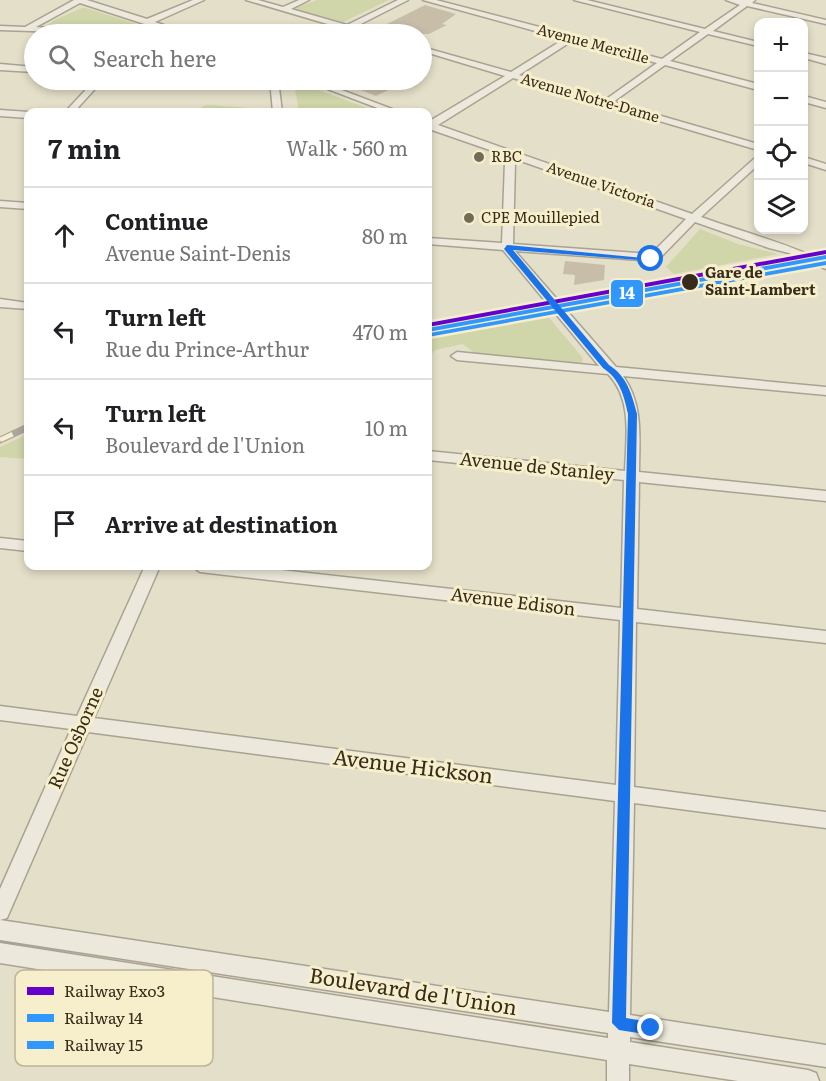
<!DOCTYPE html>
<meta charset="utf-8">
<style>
:root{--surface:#fff;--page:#f6f6f6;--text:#202124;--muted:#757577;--line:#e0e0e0}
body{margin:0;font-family:Literata,serif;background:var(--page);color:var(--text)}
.controls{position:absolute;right:18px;top:18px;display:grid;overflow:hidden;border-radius:12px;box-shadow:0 3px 9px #0003}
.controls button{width:54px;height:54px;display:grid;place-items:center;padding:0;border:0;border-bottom:2px solid var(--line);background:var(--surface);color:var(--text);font:30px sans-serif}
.stop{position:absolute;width:18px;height:18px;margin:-14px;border:4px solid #1a73e8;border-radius:50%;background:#fff}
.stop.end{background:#1a73e8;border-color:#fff;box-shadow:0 2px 6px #0008}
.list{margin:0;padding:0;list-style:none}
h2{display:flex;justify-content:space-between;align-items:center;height:78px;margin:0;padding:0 24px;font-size:26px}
h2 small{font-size:20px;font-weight:400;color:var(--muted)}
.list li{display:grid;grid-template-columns:39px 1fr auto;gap:18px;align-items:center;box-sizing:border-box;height:96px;padding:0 24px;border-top:2px solid var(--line)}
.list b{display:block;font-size:22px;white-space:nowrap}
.list p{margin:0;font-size:20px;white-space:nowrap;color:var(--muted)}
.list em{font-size:20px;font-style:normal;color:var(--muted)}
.icon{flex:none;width:33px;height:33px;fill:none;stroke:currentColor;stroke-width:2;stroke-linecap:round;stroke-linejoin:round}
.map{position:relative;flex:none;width:826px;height:1081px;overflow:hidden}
.search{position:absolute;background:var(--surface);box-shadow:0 3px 9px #0003;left:24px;top:24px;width:408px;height:66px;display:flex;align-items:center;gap:15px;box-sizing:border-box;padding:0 21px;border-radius:33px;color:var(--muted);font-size:22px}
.panel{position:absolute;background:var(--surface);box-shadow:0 3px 9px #0003;left:24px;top:108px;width:408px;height:462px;border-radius:12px}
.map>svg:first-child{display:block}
</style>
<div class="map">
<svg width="826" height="1081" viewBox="0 0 826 1081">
<rect width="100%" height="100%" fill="#e4dfc8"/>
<g fill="#d0d6a9">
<polygon points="317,0 389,0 343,22 293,9"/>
<path d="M82 8H86L149 28C131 36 67 33 47 26L54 20Z"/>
<polygon points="294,83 300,83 378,112 299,112"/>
<polygon points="209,105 264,109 265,112 198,112 203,106"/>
<polygon points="700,229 738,244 778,254 674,274 666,267"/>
<polygon points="546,314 582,357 583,362 575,364 476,354 463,344 435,350 428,359 428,336"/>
<polygon points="28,434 28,459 0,457 0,447"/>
</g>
<g fill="#c8bda9">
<polygon points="425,5 456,14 442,24 447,25 429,34 401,34 379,28"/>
<polygon points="336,80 409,80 376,96"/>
<polygon points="565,261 605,265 604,280 574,285 575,275 563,274"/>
</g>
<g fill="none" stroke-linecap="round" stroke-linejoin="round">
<g stroke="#a9a292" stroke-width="3">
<g id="minor">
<polygon points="74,0 87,0 147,19 193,0 204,0 155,22 189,34 138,34 142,32 169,32 80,3 36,27 117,32 121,34 0,30 0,26 25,27"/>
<polygon points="246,0 258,0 283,7 299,0 309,0 291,9 347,25 398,0 408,0 355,27 374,34 342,31 341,28"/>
<path d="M423 0H436L662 59 700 32 574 0H587L705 29 740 5 726 0H755L752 3 826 20V24L747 6 713 31 758 42V46L708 34 670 61 758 84V90L665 65 613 102 758 144V150L513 78 438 125 692 214 755 158 758 157V165L701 217C743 232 786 243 826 262V269L789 253 769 248 695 222 658 260 654 261 515 251 616 367 826 387V395L623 376C644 405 639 439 639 472L826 491V501L639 482 637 609 826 631V643L636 622 634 787 826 812V828L634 803 630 1015 826 1045V1067L630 1037V1042L808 1070 816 1073 819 1081H738L629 1064V1081H607V1060L0 963V943L608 1038V1033L0 940V889L71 729 0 720V706L77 716 145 566H160L94 718 616 785 620 620 200 572 192 566H245L621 608 624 480 428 460V451L625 471C626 439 633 400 608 374L457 360 451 356 457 352 599 366 503 250 428 244V238L502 243 505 162 510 157 432 130 428 131V122L505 76 422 51V47L511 72 564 39ZM572 41 657 63 605 100 519 75ZM518 160 686 219 651 254 513 244 515 163ZM88 732 615 801 609 1012 0 920 7 918Z"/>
<polygon points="804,53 826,58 826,64 804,58"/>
<polygon points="0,64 34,67 34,72 0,70"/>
<polygon points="95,80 103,80 74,112 65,112"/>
<polygon points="270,80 278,80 282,112 273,112"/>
<polygon points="304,80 315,80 400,112 388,112"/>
<polygon points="804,96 826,102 826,108 804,102"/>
<polygon points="0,110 29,112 28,118 0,116"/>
<polygon points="804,157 826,164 826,170 804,163"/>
<polygon points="0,201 28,203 28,209 0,207"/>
<polygon points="0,299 28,303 28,309 0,307"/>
<polygon points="0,538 28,541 28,551 0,548"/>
</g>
</g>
<use href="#minor" fill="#ece8db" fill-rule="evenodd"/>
<g stroke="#aba79c" stroke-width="7">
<polyline id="rail" points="0,440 28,427"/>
</g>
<use href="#rail" stroke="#f7efcc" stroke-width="4.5" stroke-dasharray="14" stroke-linecap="butt"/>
<g stroke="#f7efcc" stroke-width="5">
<polygon id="rail-1" points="826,250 826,254 428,327 428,323"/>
</g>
<g stroke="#f7efcc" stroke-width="5">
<polygon id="rail-2" points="826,255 826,259 428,332 428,328"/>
</g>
<g stroke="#f7efcc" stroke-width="5">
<polygon id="rail-3" points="826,261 826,265 428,337 428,333 430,333"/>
</g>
<use href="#rail-1" fill="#60c" fill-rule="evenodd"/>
<use href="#rail-2" fill="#3098fc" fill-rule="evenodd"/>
<use href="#rail-3" fill="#3098fc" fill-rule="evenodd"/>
</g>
<path fill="#1a73e8" d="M507 245 654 259 651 261 513 250 609 365C627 376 632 395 637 414L626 1018 656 1023 658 1028 651 1035 619 1030 612 1023 628 414C624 396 620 379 603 368L504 249Z"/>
<g fill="#746a58" stroke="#f7efcc" stroke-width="2">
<circle cx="479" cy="157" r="6"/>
<circle cx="469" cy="218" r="6"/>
</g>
<circle fill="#372b1b" stroke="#f7efcc" stroke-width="2" cx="690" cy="282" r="9"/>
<g text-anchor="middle" stroke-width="6" stroke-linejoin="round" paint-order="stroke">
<g font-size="15" fill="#372b1b" stroke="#f7efcc">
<text transform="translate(593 44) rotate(15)" y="5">Avenue Mercille</text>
<text transform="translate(590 98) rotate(16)" y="5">Avenue Notre-Dame</text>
<text transform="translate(601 185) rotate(19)" y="5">Avenue Victoria</text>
</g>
<g font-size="15" fill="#372b1b" stroke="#f7efcc" text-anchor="start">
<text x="491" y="162">RBC</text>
<text x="481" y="223">CPE Mouillepied</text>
</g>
<g font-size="15" font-weight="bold" fill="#372b1b" stroke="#f7efcc" text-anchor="start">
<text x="705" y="278">Gare de<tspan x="705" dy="17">Saint-Lambert</tspan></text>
</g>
<g font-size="18" fill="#372b1b" stroke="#f7efcc">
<text transform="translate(537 467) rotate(6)" y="6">Avenue de Stanley</text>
<text transform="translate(513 602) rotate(7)" y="6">Avenue Edison</text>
<text transform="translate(76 738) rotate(-66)" y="6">Rue Osborne</text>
</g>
<g font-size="21" fill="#372b1b" stroke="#f7efcc">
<text transform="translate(413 767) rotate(7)" y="7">Avenue Hickson</text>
<text transform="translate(413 992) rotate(9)" y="7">Boulevard de l'Union</text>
</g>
</g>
<rect x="15" y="970" width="198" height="96" rx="9" fill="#f7efcc" stroke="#bdb497" stroke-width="1.5"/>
<rect x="27" y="987" width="27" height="8" fill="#60c"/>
<rect x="27" y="1014" width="27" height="8" fill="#3098fc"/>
<rect x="27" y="1041" width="27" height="8" fill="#3098fc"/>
<g font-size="16" fill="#372b1b">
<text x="64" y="997">Railway Exo3</text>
<text x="64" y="1024">Railway 14</text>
<text x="64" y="1051">Railway 15</text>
</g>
<rect stroke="#f7efcc" stroke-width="2" x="610" y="279" width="34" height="29" rx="6" fill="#3098fc"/>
<g font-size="16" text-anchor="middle" font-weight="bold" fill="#fff">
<text x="627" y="299">14</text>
</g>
</svg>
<div class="controls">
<button>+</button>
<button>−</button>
<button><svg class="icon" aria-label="locate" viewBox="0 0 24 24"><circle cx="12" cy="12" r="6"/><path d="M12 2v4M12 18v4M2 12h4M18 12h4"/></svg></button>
<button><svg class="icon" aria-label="layers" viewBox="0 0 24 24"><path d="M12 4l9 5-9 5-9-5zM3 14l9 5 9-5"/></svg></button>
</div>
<div class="stop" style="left:651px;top:259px"></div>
<div class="stop end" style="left:651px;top:1028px"></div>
<div class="search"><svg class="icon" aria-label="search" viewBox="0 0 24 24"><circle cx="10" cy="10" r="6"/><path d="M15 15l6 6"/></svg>Search here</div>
<section class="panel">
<h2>7 min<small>Walk · 560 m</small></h2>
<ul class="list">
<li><svg class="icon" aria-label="ahead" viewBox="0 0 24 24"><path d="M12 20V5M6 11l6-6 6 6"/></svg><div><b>Continue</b><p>Avenue Saint-Denis</p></div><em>80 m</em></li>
<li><svg class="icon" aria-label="left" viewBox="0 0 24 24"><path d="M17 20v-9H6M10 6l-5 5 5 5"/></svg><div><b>Turn left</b><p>Rue du Prince-Arthur</p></div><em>470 m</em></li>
<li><svg class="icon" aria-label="left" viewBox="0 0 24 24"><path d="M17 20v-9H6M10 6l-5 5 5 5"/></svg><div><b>Turn left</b><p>Boulevard de l'Union</p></div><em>10 m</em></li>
<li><svg class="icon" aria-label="arrive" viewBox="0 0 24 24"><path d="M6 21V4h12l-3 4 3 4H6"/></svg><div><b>Arrive at destination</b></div></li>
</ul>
</section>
</div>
